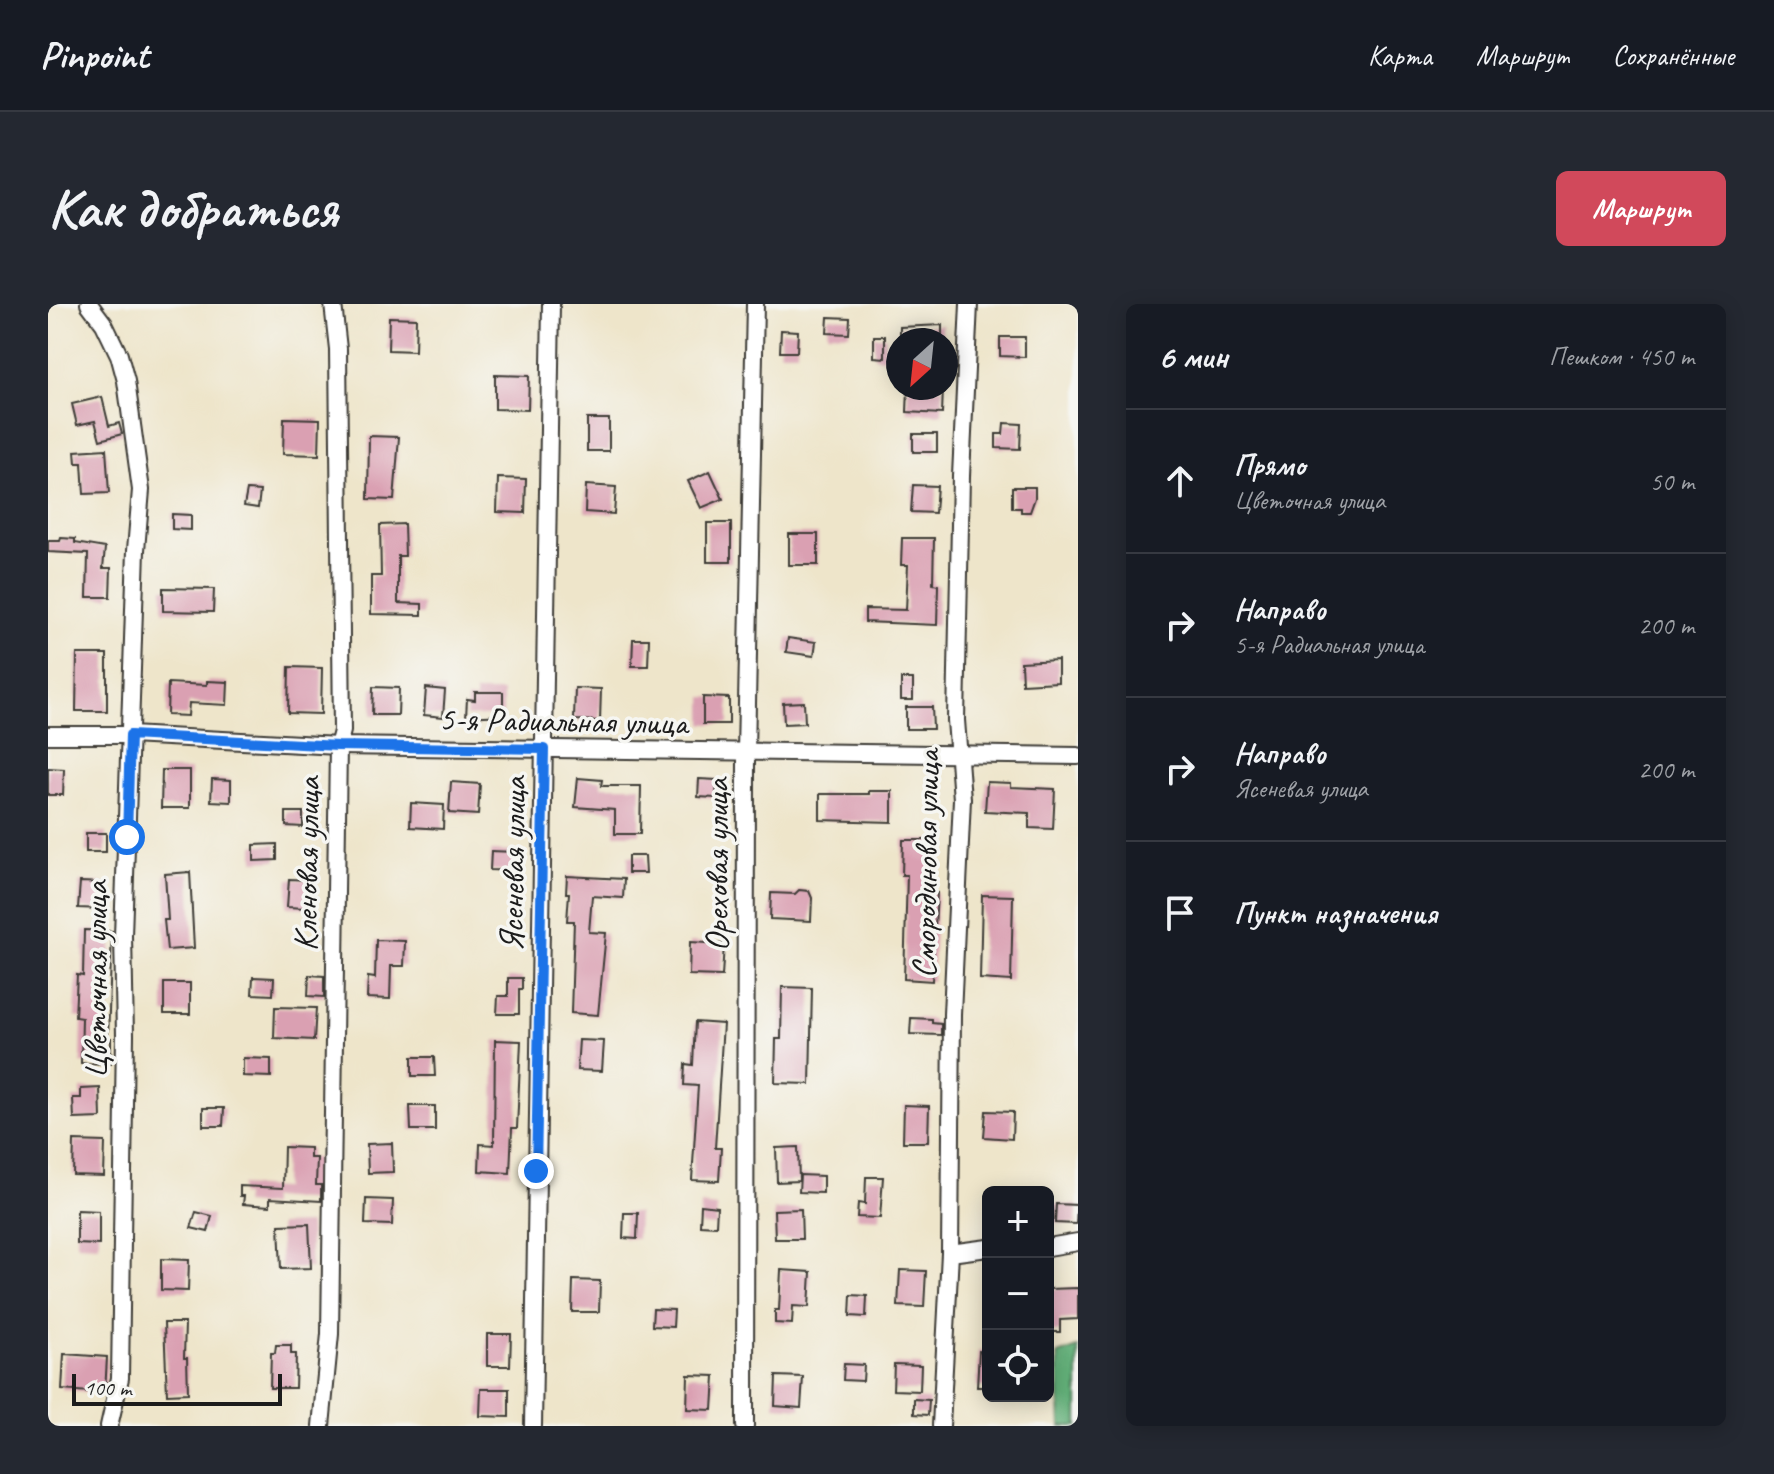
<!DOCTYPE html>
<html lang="ru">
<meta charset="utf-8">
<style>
:root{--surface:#171b24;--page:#242831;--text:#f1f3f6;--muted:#9ea1a6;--line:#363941;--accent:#d1495b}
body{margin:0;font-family:Caveat,sans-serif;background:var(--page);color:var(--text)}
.controls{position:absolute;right:24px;bottom:24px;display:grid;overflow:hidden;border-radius:12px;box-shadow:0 4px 20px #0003}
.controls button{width:72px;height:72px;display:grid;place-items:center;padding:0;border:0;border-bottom:2px solid var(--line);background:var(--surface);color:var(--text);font:40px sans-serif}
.compass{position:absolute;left:838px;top:24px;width:72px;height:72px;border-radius:50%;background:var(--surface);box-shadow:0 4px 20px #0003;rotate:207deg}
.scale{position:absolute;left:24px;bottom:20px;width:210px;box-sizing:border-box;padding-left:8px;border:4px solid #1c1c1c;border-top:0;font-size:22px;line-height:28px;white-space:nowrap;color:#1c1c1c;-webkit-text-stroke:6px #f6f6f2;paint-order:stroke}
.stop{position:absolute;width:24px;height:24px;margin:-18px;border:6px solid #1a73e8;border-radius:50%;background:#fff}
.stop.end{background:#1a73e8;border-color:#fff;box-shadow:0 2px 8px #0008}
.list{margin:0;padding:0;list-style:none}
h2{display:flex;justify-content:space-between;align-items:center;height:104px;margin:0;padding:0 32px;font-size:34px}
h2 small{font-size:26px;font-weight:400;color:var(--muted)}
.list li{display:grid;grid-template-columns:52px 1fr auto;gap:24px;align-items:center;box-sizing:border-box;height:144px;padding:0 32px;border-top:2px solid var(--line)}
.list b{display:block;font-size:30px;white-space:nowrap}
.list p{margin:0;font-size:26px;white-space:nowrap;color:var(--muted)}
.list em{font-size:26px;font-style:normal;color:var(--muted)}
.icon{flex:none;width:44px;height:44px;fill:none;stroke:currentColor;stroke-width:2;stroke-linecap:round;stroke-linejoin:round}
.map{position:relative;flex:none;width:1030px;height:1122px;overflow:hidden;border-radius:12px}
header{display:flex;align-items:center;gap:48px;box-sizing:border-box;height:112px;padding:0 40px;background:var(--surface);border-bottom:2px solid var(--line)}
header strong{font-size:38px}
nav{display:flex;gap:44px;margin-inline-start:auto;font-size:28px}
.intro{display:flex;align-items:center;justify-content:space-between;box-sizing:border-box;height:192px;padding:0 48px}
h1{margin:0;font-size:56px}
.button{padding:20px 36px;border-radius:12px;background:var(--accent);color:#fff;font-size:28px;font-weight:700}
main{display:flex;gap:48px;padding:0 48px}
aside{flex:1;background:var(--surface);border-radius:12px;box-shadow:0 4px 20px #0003}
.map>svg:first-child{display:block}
</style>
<header>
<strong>Pinpoint</strong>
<nav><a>Карта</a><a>Маршрут</a><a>Сохранённые</a></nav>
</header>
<div class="intro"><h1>Как добраться</h1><a class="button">Маршрут</a></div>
<main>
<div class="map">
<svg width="1030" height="1122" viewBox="0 0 1030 1122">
<rect width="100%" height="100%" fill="#f6f6f2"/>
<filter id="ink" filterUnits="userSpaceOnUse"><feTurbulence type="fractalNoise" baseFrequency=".0125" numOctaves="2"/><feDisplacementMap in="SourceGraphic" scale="16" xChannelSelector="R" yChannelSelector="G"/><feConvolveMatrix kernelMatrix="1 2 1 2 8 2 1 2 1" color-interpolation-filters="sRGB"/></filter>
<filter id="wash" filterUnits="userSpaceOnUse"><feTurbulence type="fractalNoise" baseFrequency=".006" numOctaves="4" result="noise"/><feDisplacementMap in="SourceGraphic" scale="32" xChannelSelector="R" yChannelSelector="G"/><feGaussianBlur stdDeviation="1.8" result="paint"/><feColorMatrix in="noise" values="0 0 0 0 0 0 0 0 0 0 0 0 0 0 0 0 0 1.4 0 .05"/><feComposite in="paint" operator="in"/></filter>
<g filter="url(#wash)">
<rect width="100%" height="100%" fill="#eee5ca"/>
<polygon fill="#62af78" stroke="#3f664a" stroke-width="2" points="1030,1044 1030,1122 1013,1122 1010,1051"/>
<g id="blocks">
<g fill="#daa0b2">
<polygon points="341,13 368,14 367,47 340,46"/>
<polygon points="780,13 802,14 801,30 779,29"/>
<polygon points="894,21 894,36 852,36 852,23"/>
<polygon points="733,26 750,27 749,48 732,48"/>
<polygon points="826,32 837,32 837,54 826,53"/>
<polygon points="952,33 977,33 977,53 952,52"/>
<polygon points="447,71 481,72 480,106 447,105"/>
<polygon points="860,84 895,84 894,110 859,108"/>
<polygon points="54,93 61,122 71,119 74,130 52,136 47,117 29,121 24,100"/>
<polygon points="236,114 272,115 271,151 235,150"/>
<rect x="539" y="115" width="22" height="32"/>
<polygon points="956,119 973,120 972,145 948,144 948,130 955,130"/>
<rect x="865" y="130" width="24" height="18"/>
<polygon points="321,132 351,133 346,196 320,195"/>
<polygon points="58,145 61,189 36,190 34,159 28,159 27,147"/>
<polygon points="662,167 675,195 653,204 640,177"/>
<polygon points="450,174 478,175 477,209 449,208"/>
<polygon points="538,181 568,183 566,210 537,208"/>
<polygon points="865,181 889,182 887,209 863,208"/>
<polygon points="964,183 987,183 987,194 982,208 973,208 973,204 964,204"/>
<polygon points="199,186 212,187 210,204 196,202"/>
<polygon points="124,210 143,211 143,226 124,225"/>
<rect x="659" y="219" width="24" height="39"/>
<polygon points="356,220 357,252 350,252 350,299 374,300 374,311 323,310 323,272 333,272 332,221"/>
<rect x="741" y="230" width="29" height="31"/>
<polygon points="13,234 27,235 27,239 57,244 55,264 63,264 62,293 39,293 40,250 0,248 0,237 12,237"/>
<polygon points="854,234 886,234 885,280 890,281 889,321 817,318 817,305 858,306 860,261 853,261"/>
<polygon points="115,284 166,285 165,308 115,307"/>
<polygon points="740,334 768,338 766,352 738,348"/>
<polygon points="585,335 601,335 600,362 584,362"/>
<polygon points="29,350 59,350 59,407 28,407"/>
<polygon points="1010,356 1010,378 974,380 973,358"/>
<polygon points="241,363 274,364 273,410 240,409"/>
<rect x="853" y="375" width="12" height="21"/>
<polygon points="159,377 180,378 179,401 141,399 140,412 119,411 120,379 159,381"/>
<polygon points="325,383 351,384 350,411 324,411"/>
<polygon points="378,384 397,386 395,413 376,411"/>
<polygon points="527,384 553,385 552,417 526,416"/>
<polygon points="427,388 455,388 455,411 418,413 419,395 427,396"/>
<polygon points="655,393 681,394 681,420 655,420"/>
<polygon points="756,398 757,419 736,420 735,399"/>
<polygon points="858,403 884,403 885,425 858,425"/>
<polygon points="0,464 16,465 15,491 0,491"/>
<polygon points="114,466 142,466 142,504 113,504"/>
<polygon points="530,474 554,476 553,482 593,482 592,530 567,530 567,506 527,503"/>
<polygon points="164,475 183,476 183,498 163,497"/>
<polygon points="651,475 669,476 668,494 650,493"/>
<polygon points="403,478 432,480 430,511 401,509"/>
<polygon points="939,478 963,479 963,483 1007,485 1005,525 981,524 981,509 937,507"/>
<polygon points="821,487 844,487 844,518 772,516 772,490 821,490"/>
<polygon points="363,499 396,501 395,525 362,523"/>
<polygon points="238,508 255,508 255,523 238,522"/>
<rect x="38" y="529" width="20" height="19"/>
<polygon points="855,536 885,536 884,589 889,589 884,677 856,675 859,571 854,571"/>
<polygon points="229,540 229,556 206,557 206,541"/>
<polygon points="443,547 467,548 466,567 442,566"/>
<polygon points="580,552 597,552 598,569 580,569"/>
<polygon points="142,568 146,644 119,646 116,616 120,616 117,570"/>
<polygon points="519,572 576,575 575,594 544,592 541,628 558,629 550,711 523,709 526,617 519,617 521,589 518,589"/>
<polygon points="241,575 260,576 258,604 239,603"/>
<polygon points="32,578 56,579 55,605 30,604"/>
<polygon points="751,586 761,587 764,594 763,617 722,615 723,589 747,590"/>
<polygon points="934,591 965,592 963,677 932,675"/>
<polygon points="36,626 64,627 60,734 63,734 63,760 33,759 34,714 27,713 29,671 35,672"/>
<polygon points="328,636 357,637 356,662 343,662 342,695 319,694 320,673 327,674"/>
<polygon points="642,638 676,640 674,672 641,671"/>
<polygon points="261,671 276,672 276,693 260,692"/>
<polygon points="205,673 226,674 225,691 204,690"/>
<polygon points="460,674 474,674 474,685 471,685 471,710 449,710 450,692 460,692"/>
<rect x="116" y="679" width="26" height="31"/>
<polygon points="734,683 764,684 762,780 727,779 728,735 733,735"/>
<polygon points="227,703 268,704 266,736 226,734"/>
<polygon points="863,714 884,715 884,719 893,720 893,731 862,730"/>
<polygon points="647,718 675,720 667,844 673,844 671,877 644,876 650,782 636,781 637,760 645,761"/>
<polygon points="447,736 473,737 469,824 464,824 462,869 431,867 432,840 446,841"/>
<polygon points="531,736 556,737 554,767 529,766"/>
<polygon points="364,753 386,753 387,772 364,772"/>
<polygon points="195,754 223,755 223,773 195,772"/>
<polygon points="52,784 53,814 26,815 25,794 33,794 33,785"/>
<polygon points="856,801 881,802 880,838 855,838"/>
<polygon points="362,802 387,802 387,826 363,826"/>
<polygon points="155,804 176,804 175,822 155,822"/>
<polygon points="938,807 965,808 964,835 936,833"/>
<polygon points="26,837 57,838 56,872 25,871"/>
<polygon points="344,839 345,868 320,869 319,840"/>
<polygon points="236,843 262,844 262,854 269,854 268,881 273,881 273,897 222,894 222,902 195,900 196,892 192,892 192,882 235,884"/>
<polygon points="750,843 751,877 729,878 728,844"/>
<polygon points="752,871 775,872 775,889 751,888"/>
<polygon points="818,873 835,873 832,914 809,913 810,899 817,900"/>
<polygon points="318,895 345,896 344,921 317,920"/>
<polygon points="1008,900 1029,901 1028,920 1007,919"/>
<polygon points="653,901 669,903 668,922 652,921"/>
<polygon points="753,905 754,935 727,935 726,906"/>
<polygon points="29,906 51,907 51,941 29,940"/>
<polygon points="148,908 164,912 160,928 143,924"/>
<polygon points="576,909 590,909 589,935 575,934"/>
<polygon points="261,920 263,964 233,965 231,921"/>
<polygon points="113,955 141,956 140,987 113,986"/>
<polygon points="733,966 763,968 761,1003 745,1002 744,1020 727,1019 727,1006 731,1006"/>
<polygon points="852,966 878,967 876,1003 850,1002"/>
<polygon points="525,976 552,977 551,1008 524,1008"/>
<polygon points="1030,984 1030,1015 1012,1016 1012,1028 1000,1028 1000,985"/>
<polygon points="803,991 819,992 818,1013 802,1012"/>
<polygon points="605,1005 626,1006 625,1023 604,1022"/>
<polygon points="116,1019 137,1019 136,1054 139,1054 140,1089 119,1090"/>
<polygon points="439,1030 463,1030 462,1062 439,1062"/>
<polygon points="228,1041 243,1041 243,1050 248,1050 247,1084 222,1084 223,1049 227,1049"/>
<polygon points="931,1047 940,1048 940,1083 929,1083"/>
<polygon points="16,1050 59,1053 57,1089 14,1086"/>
<polygon points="796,1060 816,1061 815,1077 795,1076"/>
<polygon points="846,1060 873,1061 872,1087 845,1086"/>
<polygon points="640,1071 667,1072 665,1106 639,1105"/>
<polygon points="728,1072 755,1073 753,1104 727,1102"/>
<polygon points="433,1085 461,1085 461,1113 432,1112"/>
<polygon points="866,1095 881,1096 880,1111 866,1110"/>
</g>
</g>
</g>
<g filter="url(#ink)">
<use href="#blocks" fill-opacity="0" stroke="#3c3a36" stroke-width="2"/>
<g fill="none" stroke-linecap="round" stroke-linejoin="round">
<g stroke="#3c3a36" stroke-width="20">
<g id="minor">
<polyline points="41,0 56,20 71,51 78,77 93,186 88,246 75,632 77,731 72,1074 61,1122"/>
<polyline points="0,431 82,431 290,442 1030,452"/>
<polyline points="1000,943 1030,938"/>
<polyline points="902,949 940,944"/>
<polyline points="273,1122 282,1030 290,442 294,427 290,45 285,0"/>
<polyline points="485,1122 503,0"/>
<polyline points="697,1122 698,449 707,0"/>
<polyline points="893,1122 902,949 904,710 914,495 908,416 913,172 921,0"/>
</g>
</g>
<use href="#minor" stroke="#fff" stroke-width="16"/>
</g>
</g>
<g fill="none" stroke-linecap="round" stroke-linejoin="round" filter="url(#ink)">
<polyline stroke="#1a73e8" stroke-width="10" points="79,533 82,431 290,442 496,445 488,867"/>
</g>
<g text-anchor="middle" stroke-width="7" stroke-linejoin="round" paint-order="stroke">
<g font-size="34" fill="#1c1c1c" stroke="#f6f6f2">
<text transform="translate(515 416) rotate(1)" y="12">5-я Радиальная улица</text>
<text transform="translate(258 560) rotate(-89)" y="12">Кленовая улица</text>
<text transform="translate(464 560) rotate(-89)" y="12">Ясеневая улица</text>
<text transform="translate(877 560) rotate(-89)" y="12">Смородиновая улица</text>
<text transform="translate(668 561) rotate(-90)" y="12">Ореховая улица</text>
<text transform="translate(47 676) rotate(-90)" y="12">Цветочная улица</text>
</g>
</g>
</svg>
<div class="controls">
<button>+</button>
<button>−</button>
<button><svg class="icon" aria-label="locate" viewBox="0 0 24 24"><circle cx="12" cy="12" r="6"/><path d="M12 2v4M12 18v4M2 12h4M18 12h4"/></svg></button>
</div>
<svg class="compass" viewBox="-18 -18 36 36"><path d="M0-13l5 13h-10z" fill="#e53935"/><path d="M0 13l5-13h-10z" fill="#9ea1a6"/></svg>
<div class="scale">100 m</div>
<div class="stop" style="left:79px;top:533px"></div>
<div class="stop end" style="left:488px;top:867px"></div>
</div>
<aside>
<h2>6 мин<small>Пешком · 450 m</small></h2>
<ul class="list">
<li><svg class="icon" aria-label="ahead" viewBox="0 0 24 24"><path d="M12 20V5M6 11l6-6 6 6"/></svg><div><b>Прямо</b><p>Цветочная улица</p></div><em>50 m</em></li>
<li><svg class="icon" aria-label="right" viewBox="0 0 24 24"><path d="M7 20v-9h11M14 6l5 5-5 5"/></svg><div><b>Направо</b><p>5-я Радиальная улица</p></div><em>200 m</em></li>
<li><svg class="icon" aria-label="right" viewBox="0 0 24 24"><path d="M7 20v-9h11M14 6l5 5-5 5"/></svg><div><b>Направо</b><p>Ясеневая улица</p></div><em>200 m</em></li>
<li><svg class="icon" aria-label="arrive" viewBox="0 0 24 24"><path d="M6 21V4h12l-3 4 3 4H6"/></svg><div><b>Пункт назначения</b></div></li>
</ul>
</aside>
</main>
